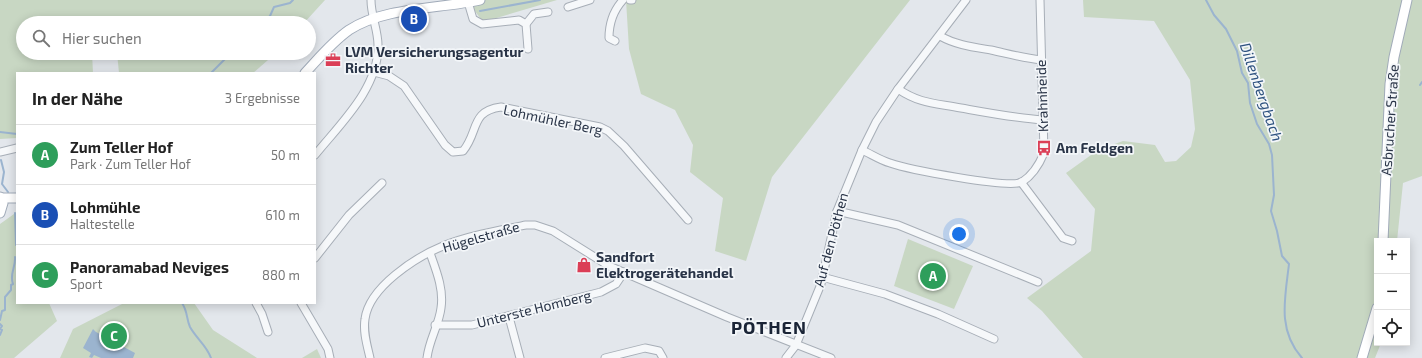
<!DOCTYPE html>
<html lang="de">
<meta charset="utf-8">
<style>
:root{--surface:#fff;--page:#f6f6f6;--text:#222;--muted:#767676;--line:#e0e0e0;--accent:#db3e56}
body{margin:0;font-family:"Exo 2",sans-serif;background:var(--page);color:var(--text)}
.controls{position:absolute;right:12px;bottom:12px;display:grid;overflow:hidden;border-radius:0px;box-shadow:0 2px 10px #0003}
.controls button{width:36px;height:36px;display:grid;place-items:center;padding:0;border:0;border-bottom:1px solid var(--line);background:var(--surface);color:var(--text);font:20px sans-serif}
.you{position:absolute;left:959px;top:234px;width:14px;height:14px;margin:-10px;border:3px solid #fff;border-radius:50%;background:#1a73e8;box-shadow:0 0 0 6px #1a73e833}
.badge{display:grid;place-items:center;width:26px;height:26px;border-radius:50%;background:var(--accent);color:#fff;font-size:13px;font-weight:700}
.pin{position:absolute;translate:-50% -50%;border:2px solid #fff;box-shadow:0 1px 4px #0006}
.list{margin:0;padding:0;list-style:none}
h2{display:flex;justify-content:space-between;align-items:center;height:52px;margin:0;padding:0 16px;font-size:17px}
h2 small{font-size:13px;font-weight:400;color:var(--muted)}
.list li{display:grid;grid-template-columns:26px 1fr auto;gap:12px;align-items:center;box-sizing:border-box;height:60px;padding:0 16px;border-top:1px solid var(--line)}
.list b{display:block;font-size:15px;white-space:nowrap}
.list p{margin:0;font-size:13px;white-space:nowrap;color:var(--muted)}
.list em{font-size:13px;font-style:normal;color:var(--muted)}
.icon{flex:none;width:22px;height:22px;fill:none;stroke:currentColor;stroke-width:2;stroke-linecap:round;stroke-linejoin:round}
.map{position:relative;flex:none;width:1422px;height:358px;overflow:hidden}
.search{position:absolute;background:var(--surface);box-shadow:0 2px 10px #0003;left:16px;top:16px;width:300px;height:44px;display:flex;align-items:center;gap:10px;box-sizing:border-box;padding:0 14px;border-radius:22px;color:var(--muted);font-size:15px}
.panel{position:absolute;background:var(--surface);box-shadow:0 2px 10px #0003;left:16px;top:72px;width:300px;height:232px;border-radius:0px}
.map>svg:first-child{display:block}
</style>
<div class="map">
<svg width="1422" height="358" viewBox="0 0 1422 358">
<rect width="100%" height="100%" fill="#e3e7ec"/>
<g fill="#c8d7c3">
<polygon points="0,0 325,0 304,23 23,23 23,53 92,53 93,73 17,73 17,138 0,139"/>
<polygon points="472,0 557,0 483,22 472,7"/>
<polygon points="626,0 910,0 772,177 746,261 715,251 723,198 690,172 693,145 675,110 641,94 629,49"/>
<polygon points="1083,0 1422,0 1422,176 1403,183 1397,241 1377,241 1377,343 1381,343 1375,358 1083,358 1042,311 1027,298 1091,251 1095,209 1066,173 1098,150 1123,141 1155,145 1165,162 1176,161 1191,147 1195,129 1190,80 1154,21 1084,17"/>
<polygon points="117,53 276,53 253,73 119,73"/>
<polygon points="14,214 17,214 17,303 49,303 57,321 14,358 0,358 0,224"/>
<polygon points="908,239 973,266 954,309 894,286"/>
<polygon points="124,303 194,303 213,330 257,358 60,358 73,329"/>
<polygon points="317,349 321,358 302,358"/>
</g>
<polygon fill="#9bb4cf" points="93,329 96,332 135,353 133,358 101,358 94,355 92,358 89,357 91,353 83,348"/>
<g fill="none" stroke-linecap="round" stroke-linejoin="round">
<g stroke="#9bb4cf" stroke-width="2">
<path d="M1206 0 1214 15 1226 29 1237 51 1242 73 1248 83 1250 103 1257 124 1269 144 1272 155 1274 195 1271 211 1277 231 1282 256 1289 264C1285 298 1277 330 1302 358"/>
<polyline points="480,11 540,0"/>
<polyline points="261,23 270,16 274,7 290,3 293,0"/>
<polyline points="211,73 231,53"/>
<polyline points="1420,85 1422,82"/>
<polyline points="0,132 17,134"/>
<polyline points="1,160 4,172 2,184 8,192"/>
<polyline points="15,213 16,245"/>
<path d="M182 303C188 312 186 318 190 327 196 338 207 346 211 358"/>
<path d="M0 320 2 311 5 310V297L11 290V285L13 284C9 274 16 267 15 257"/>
<polyline points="0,324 2,326 0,329 2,330 0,335"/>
</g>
<g stroke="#a7aeb7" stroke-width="9">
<g id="minor">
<polyline points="630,0 632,0"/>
<polyline points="468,2 473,19 482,24 519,20 526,24 528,49"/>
<polyline points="568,7 590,0"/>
<polyline points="526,24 534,14 548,12"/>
<path d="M940 36C956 45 973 47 991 50 1009 54 1023 58 1041 60"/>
<path d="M615 41 609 38C609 24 613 11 623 0"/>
<path d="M374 72 389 76 404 86 445 145 453 152 463 151C479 132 470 111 501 107L600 127 608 131 624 146 688 220"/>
<path d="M898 89C920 104 936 103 961 108 989 113 1015 118 1043 120"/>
<path d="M862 150C871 154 880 160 890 163 907 169 1009 189 1022 182 1033 175 1039 165 1044 153L1040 0"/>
<polyline points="0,152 17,148"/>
<path d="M315 155C340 124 379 88 378 45 378 30 371 16 371 0"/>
<polyline points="1021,182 1063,238 1072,241"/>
<polyline points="837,211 898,225 1038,282"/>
<polyline points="315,258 349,215 382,183"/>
<polyline points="822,277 885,294 938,314 994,339"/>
<polyline points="256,303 262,314 268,332"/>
<polyline points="301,303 328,349 330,358"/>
<polyline points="509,317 520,358"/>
<polyline points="435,325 472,325 601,292 616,284 624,272"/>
<path d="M370 358C367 345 363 332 365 319 369 287 416 257 443 246 467 236 500 230 526 225H535L553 231 609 266 727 317 831 358"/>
<path d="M427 358C429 340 439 325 441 308 444 289 436 270 430 253"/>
<polyline points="605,358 645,348 659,351 663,358"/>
<polyline points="786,358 796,345 821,284 837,211 862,150 876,122 898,89 966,0"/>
</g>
</g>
<g stroke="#a1abb9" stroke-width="11">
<g id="major">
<path d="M305 73C319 58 332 42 349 30 384 7 439 9 480 0"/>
<polyline points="0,197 3,203 0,213"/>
<polyline points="1,198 17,198"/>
<polyline points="1383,241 1390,84 1394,57 1407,0"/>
<polyline points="1362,358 1377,308"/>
</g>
</g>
<use href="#minor" stroke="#f6f8fa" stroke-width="7"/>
<use href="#major" stroke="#fff" stroke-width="9"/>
</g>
<defs>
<g id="office-bare" transform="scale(1.2)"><path d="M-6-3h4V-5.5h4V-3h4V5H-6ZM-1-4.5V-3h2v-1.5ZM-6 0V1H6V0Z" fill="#db3e56" stroke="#f3f6f9" stroke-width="2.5" paint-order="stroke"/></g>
<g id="bus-bare" transform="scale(1.2)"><path d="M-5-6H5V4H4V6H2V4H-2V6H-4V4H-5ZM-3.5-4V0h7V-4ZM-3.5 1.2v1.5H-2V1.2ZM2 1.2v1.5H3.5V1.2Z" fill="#db3e56" stroke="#f3f6f9" stroke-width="2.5" paint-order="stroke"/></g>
<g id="shop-bare" transform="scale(1.2)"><path d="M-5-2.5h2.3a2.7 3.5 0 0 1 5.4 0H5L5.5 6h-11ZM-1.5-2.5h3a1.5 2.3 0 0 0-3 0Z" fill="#db3e56" stroke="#f3f6f9" stroke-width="2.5" paint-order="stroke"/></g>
</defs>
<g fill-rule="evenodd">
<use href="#office-bare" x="333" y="60"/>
<use href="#bus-bare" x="1044" y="148"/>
<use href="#shop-bare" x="584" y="265"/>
</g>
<g text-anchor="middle" stroke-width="3.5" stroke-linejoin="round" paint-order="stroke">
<g font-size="14" font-weight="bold" fill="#293447" stroke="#f3f6f9" text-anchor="start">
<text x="345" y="57">LVM Versicherungsagentur<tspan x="345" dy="16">Richter</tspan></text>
<text x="1056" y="153">Am Feldgen</text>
<text x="596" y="262">Sandfort<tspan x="596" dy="16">Elektrogerätehandel</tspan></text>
</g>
<g font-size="14" fill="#293447" stroke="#f3f6f9">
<text transform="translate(1042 96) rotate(-92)" y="5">Krahnheide</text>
<text transform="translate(553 120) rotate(12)" y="5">Lohmühler Berg</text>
<text transform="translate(1390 120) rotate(-86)" y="5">Asbrucher Straße</text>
<text transform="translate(481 237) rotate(-16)" y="5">Hügelstraße</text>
<text transform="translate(831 240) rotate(-75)" y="5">Auf den Pöthen</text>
<text transform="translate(534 309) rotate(-14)" y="5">Unterste Homberg</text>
</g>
<g font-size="15" font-style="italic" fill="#2e527f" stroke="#f3f6f9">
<text transform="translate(1261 92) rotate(71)" y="5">Dillenbergbach</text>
</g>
<g font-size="18" font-weight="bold" letter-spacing="1" fill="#1b2537" stroke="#f3f6f9">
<text x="769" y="334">PÖTHEN</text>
</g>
</g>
</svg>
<div class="controls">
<button>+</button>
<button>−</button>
<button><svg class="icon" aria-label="locate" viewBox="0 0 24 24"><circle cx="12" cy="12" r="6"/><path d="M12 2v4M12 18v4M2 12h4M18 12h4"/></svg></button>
</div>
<div class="you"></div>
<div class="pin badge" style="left:933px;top:276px;background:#2e9e5b">A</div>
<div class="pin badge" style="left:414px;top:19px;background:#1a4fb4">B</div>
<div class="pin badge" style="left:114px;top:336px;background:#2e9e5b">C</div>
<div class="search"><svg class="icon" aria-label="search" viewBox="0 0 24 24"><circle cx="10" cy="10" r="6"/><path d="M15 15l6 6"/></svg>Hier suchen</div>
<section class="panel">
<h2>In der Nähe<small>3 Ergebnisse</small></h2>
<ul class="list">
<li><span class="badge" style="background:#2e9e5b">A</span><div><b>Zum Teller Hof</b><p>Park · Zum Teller Hof</p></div><em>50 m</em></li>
<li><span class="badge" style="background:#1a4fb4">B</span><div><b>Lohmühle</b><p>Haltestelle</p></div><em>610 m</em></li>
<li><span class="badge" style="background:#2e9e5b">C</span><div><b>Panoramabad Neviges</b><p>Sport</p></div><em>880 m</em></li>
</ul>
</section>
</div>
